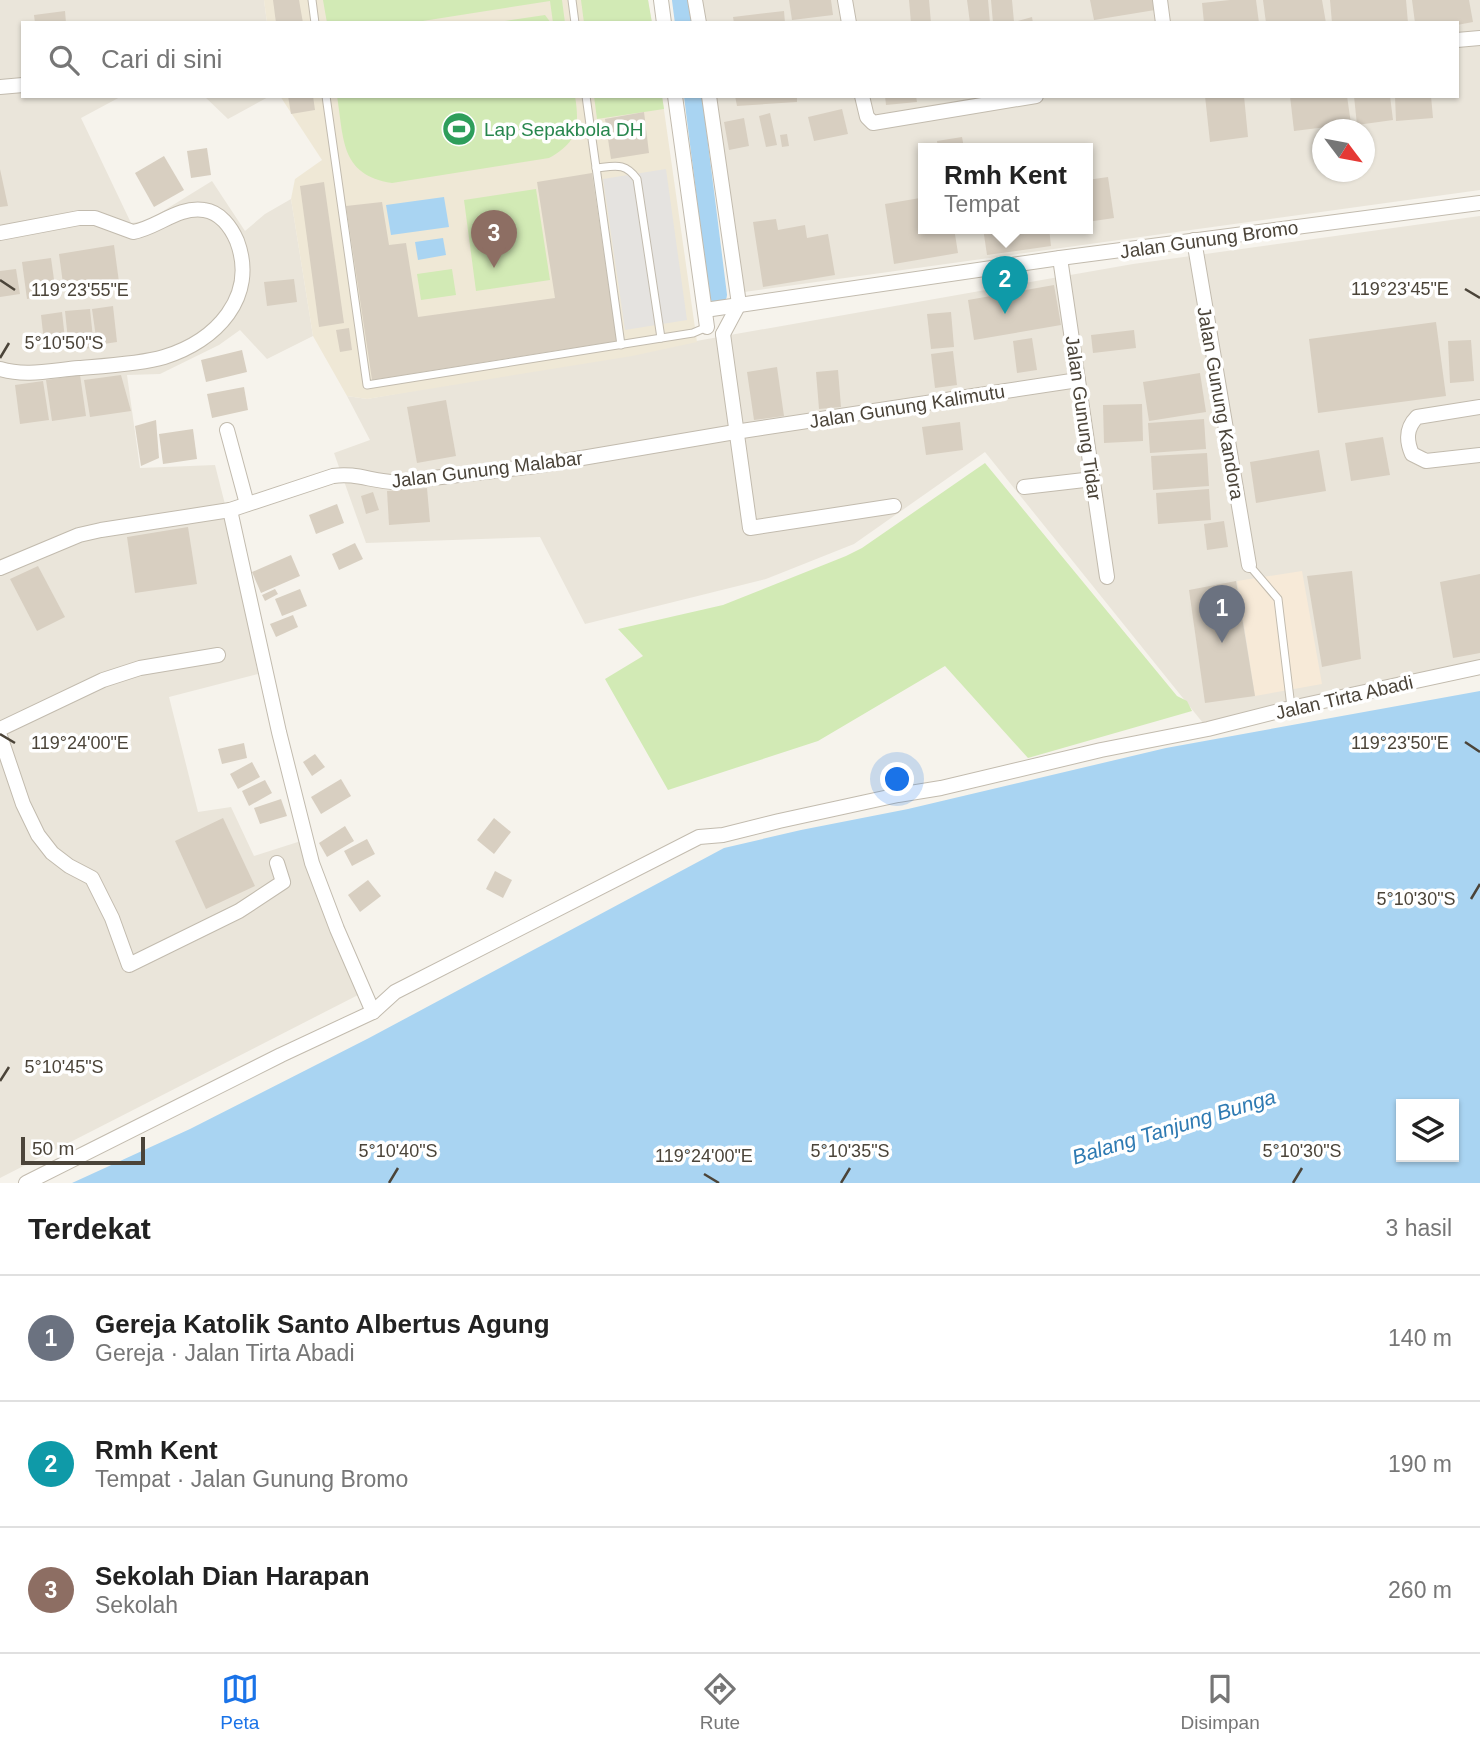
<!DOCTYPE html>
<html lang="id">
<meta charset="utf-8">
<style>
:root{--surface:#fff;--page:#f6f6f6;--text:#222;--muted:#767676;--line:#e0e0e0;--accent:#1a73e8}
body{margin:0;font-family:Arial,sans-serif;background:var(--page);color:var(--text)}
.controls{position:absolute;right:21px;bottom:21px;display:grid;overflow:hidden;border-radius:0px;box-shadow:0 2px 5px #0004}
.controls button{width:63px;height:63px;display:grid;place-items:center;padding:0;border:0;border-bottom:2px solid var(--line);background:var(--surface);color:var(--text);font:35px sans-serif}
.compass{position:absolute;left:1312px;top:119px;width:63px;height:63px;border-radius:50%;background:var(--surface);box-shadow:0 2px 5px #0004;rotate:122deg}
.scale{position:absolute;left:21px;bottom:18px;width:124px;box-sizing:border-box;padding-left:7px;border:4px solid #4b4439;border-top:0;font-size:19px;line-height:24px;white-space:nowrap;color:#4b4439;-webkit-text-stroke:5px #fff;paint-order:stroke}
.you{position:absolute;left:898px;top:780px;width:24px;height:24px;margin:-18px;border:5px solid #fff;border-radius:50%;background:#1a73e8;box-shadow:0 0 0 10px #1a73e833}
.badge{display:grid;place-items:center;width:46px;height:46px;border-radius:50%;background:var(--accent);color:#fff;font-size:23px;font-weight:700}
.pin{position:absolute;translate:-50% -58px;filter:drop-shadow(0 2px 4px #0008)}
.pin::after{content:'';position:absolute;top:37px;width:24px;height:21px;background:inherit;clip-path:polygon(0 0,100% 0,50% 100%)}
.popup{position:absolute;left:918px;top:143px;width:175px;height:91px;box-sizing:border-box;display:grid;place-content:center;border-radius:0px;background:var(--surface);filter:drop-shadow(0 2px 5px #0005);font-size:23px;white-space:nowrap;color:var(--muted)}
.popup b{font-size:26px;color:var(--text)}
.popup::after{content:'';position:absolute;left:50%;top:100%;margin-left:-14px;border:14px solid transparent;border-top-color:var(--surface)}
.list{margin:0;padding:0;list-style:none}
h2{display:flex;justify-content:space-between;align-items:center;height:91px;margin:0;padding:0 28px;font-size:30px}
h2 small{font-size:23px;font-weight:400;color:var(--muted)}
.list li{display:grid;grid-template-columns:46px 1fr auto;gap:21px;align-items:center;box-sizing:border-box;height:126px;padding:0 28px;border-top:2px solid var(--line)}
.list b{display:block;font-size:26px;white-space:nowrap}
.list p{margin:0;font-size:23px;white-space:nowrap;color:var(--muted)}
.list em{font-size:23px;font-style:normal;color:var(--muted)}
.icon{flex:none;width:38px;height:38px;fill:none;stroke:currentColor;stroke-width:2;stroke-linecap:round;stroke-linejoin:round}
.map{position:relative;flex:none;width:1480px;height:1183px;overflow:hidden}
.search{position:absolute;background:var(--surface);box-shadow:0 2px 5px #0004;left:21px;right:21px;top:21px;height:77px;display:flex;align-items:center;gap:18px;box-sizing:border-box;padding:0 24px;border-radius:0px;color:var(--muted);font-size:26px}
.sheet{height:469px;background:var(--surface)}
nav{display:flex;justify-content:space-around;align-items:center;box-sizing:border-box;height:98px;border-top:2px solid var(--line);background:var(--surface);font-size:19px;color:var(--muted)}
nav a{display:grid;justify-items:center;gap:4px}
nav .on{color:var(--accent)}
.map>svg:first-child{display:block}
</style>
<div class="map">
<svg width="1480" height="1183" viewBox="0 0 1480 1183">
<rect width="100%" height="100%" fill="#f6f3ec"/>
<g fill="#eae5da" fill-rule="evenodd">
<polygon points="0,0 264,0 267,23 23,23 23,96 122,96 81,118 131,223 147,221 212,181 245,231 265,214 291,199 313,336 267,359 240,330 219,345 160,374 127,375 140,468 215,465 229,520 258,674 169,697 198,812 231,807 254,856 301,841 360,994 0,1178"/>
<path d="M696 0H1480V190L737 293 710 96H1457V23H699ZM1322 130H1364V172H1322ZM923 148H1087V228H923Z"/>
<polygon points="204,96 270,96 228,119"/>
<polygon points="1480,216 1480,675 1326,705 1203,723 985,452 854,544 766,579 585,624 540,537 366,543 334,453 370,440 347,396 367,399 1133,264"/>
</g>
<polygon fill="#f7ead8" points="1302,571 1322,684 1255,696 1237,581"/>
<g fill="#efe8d6">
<polygon points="264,0 648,0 652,23 267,23"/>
<polygon points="280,96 662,96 697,342 632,356 367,399 347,396 313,336 291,199 295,179 322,160"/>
</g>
<g fill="#d2eab5">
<polygon points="323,0 562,0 565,23 553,23 550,1 410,23 327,23"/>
<polygon points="581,0 648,0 652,23 584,23"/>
<polygon points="545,15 551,23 491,23"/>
<path d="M337 96H575C580 127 577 143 549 158L392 183C340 175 344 139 337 96Z"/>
<polygon points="594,96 662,96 664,109 597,119"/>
<polygon points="536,189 550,280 476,291 464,200"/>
<polygon points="452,269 456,295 421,300 417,274"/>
<polygon points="985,463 1177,696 1187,701 1192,711 1028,758 945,666 818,741 668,790 605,679 643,656 618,629 723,605 846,556 862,548"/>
</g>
<polygon fill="#e5e3e0" points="666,169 687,320 625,330 603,179"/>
<g fill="#a9d4f2" fill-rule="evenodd">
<polygon points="444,197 449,227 391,235 386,205"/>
<polygon points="443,238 446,255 418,260 415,242"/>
<path d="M1480 691V1183H72L190 1129 369 1038 724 848 801 830 908 809 1166 748ZM1401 1104H1454V1157H1401Z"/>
</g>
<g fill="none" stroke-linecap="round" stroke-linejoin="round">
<g stroke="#a9d4f2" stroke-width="18">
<polyline points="681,0 684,23"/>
<polyline points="693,96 718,295"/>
</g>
</g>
<g fill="#d8cfc1">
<polygon points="273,0 299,0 303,23 276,23"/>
<polygon points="789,0 831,0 833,15 792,20"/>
<polygon points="909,0 929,0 931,23 911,23"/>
<polygon points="967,0 988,0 990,23 970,23"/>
<polygon points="991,0 1012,0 1014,22 1032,17 1033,23 993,23"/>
<polygon points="1090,0 1154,0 1155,10 1094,20"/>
<polygon points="1230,0 1256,0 1259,23 1204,23 1202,3"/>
<polygon points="1263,0 1322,0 1326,23 1266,23"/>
<polygon points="1330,0 1406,0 1408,23 1332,23"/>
<polygon points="1412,0 1469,0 1473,22 1457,25 1457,23 1415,23"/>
<polygon points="65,11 66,23 35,23 34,15"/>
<polygon points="784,11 785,23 734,23 733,17"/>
<polygon points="288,96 313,96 315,110 291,114"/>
<polygon points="735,96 797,96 797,102 737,106"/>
<polygon points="885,96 916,96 917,102 886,105"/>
<polygon points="1205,96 1244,96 1248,137 1210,142"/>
<polygon points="1290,96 1347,96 1351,124 1294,131"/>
<polygon points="1354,96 1390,96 1393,120 1357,125"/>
<polygon points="1395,96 1431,96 1433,118 1396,121"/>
<polygon points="842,109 848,134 814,141 808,117"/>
<polygon points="644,112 649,153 611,159 605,119"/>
<polygon points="770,113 777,145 766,147 759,116"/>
<polygon points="744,118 749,146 729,150 724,122"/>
<polygon points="787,134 789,146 782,147 780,135"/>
<polygon points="962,137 964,148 938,148 937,141"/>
<polygon points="207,148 211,175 191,178 187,151"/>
<polygon points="164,156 184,190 154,207 135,173"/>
<polygon points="0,169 8,206 0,207"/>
<polygon points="592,173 617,341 372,380 346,206 382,202 389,245 406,243 418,317 555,298 537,182"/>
<polygon points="1108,177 1114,218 1087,222 1087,180"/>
<polygon points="324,182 344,323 319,327 300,186"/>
<polygon points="920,198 923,198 923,228 954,228 958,253 894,264 885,204"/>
<polygon points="776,219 778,230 805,225 807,238 828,234 835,275 763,287 753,222"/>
<polygon points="983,228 1049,228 1051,246 987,255"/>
<polygon points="114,245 119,282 64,291 59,254"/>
<polygon points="51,258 56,294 27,299 22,262"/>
<polygon points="16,269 20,294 0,297 0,271"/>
<polygon points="294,279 297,302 267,306 264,282"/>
<polygon points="1054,285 1061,325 974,340 968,300"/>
<polygon points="113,306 117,342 97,345 92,309"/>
<polygon points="90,309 94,348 69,350 65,311"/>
<polygon points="62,312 66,348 45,351 41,315"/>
<polygon points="951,312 954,347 931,349 927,314"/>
<polygon points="1436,322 1446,396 1318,413 1309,339"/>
<polygon points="349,328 352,350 340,352 336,330"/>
<polygon points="1134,330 1136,348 1093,353 1091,335"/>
<polygon points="1032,338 1037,370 1017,373 1013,341"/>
<polygon points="1471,340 1474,381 1450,383 1448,341"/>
<polygon points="242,350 247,372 206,382 201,360"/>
<polygon points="953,351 957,385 935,388 931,354"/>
<polygon points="777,367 784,416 754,420 747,372"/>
<polygon points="838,370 841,407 819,409 816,372"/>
<polygon points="1200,373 1206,412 1149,421 1143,382"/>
<polygon points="80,375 86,416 52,421 46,380"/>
<polygon points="121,375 131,411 90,417 84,380"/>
<polygon points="43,381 49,420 20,424 15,385"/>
<polygon points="244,387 248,410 212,418 207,394"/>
<polygon points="446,400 456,456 417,463 407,407"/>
<polygon points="1142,404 1143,441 1104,443 1103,405"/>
<polygon points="1204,419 1206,449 1150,453 1148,423"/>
<polygon points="156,420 159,458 141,466 135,426"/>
<polygon points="960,422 963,450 926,455 922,427"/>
<polygon points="193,429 197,459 163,464 159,434"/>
<polygon points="1383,437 1390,475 1351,481 1345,443"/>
<polygon points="1319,450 1326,491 1256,503 1250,462"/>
<polygon points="1207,453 1209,486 1153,490 1151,456"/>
<polygon points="427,488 430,522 389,525 387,491"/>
<polygon points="1209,489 1211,520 1158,524 1156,493"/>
<polygon points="373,492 379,510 366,514 361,496"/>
<polygon points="337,504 344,523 316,534 309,515"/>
<polygon points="1224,521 1228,547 1207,550 1204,524"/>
<polygon points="188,527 197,584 135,593 127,537"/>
<polygon points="355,543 363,559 339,570 332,554"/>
<polygon points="291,555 300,576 261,593 252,572"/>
<polygon points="38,566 65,617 37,631 10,579"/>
<polygon points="1352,571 1361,659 1322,667 1307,576"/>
<polygon points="1480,574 1480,653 1453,658 1440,582"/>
<polygon points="1236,581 1255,696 1205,703 1189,590"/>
<polygon points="275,589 278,594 265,601 262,595"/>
<polygon points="300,589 307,606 282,616 275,599"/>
<polygon points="293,615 298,627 276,637 270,624"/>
<polygon points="244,743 247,758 222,764 218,749"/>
<polygon points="315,754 325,767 312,776 303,762"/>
<polygon points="252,762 260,777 238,789 230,774"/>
<polygon points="341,779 351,796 321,814 311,797"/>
<polygon points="265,780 272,793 249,806 242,791"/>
<polygon points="281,799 287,816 260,824 254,808"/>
<polygon points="223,818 255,886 206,909 175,841"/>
<polygon points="494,818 511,832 494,854 477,840"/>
<polygon points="345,826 354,841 327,857 319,843"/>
<polygon points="367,839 375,854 352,866 344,851"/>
<polygon points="495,871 512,880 503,898 486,889"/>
<polygon points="368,880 381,896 360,912 348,895"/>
</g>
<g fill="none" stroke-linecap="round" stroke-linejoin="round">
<g stroke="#c2bbae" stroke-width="9">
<g id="lane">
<polyline points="312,0 315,23"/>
<polyline points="572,0 575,23"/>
<polyline points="326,96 367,385 693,333 707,327"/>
<polyline points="586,96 621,345"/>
<path d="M596 168C615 166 625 162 637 179L661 338"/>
<polyline points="1249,565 1278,599 1291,707"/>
</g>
</g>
<g stroke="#c2bbae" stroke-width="16">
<g id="street">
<polyline points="661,0 664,23"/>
<polyline points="695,0 699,23"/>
<polyline points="845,0 849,23"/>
<polyline points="1160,0 1163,23"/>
<polyline points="1457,40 1480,38"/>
<polyline points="0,87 23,85"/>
<polyline points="675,96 707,327"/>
<polyline points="709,96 739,304"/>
<polyline points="862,96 867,117 873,123 1036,96"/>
<path d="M0 233 79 218H95L133 232C157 228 178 206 204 210 220 212 231 227 237 241 258 297 216 341 164 357 141 364 104 366 79 368 53 370 26 377 0 369"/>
<polyline points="1194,240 1249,565"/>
<polyline points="1060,258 1107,577"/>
<polyline points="705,310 1060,258 1480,203"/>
<polyline points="723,334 750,528 894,506"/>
<polyline points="723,334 739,304"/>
<path d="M1480 407 1417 417C1406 428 1406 440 1412 454L1426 461 1480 455"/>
<polyline points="227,430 247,504"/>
<polyline points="1024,487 1093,479"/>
<polyline points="230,510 279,732 312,863 337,929 373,1012"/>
<path d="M0 568 79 535 101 530 230 510 333 476C357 472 375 483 399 482L535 466 735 432 1078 380"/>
<polyline points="0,729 103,680 140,668 218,655"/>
<polyline points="0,736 23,804 38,835 52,853 69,866 92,878 112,918 129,965 239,911 283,882 277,863"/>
<polyline points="26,1183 281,1055 373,1012 395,992 699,837 723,835 779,821 898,795 941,788 1101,750 1208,729 1291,708 1480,667"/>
</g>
</g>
<use href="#lane" stroke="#fff" stroke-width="7"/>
<use href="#street" stroke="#fff" stroke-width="14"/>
</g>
<path fill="none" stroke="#4b4439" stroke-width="2.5" d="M0 280 15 290M1465 289 1480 298M0 358 9 343M0 734 15 743M1465 742 1480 752M1471 899 1480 884M0 1081 9 1067M704 1174 719 1183M389 1183 398 1168M841 1183 850 1168M1293 1183 1302 1168"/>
<defs>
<g id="stadium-disc" transform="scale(1.75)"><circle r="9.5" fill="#2e9e5b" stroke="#fff"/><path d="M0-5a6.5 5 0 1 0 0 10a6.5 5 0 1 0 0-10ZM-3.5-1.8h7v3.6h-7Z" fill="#fff"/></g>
</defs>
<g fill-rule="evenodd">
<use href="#stadium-disc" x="459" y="129"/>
</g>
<g text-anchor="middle" stroke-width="7" stroke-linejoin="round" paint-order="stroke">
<g font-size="19" fill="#27864d" stroke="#fff" text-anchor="start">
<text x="484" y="136">Lap Sepakbola DH</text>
</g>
<g font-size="19" fill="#4b4439" stroke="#fff">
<text transform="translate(1209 239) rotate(-8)" y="7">Jalan Gunung Bromo</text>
<text transform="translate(1221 403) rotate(80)" y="7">Jalan Gunung Kandora</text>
<text transform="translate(907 406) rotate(-9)" y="7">Jalan Gunung Kalimutu</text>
<text transform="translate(1084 418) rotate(82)" y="7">Jalan Gunung Tidar</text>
<text transform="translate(487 469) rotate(-7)" y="7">Jalan Gunung Malabar</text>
<text transform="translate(1344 697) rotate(-13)" y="7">Jalan Tirta Abadi</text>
</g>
<g font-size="21" font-style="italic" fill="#2e7ab2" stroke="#fff">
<text transform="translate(1174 1127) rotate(-17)" y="7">Balang Tanjung Bunga</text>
</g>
</g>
<g font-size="18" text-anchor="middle" fill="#4b4439" stroke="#fff" stroke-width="7" stroke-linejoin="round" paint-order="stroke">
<text x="1400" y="295">119°23'45"E</text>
<text x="80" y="296">119°23'55"E</text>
<text x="64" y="349">5°10'50"S</text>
<text x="1400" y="749">119°23'50"E</text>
<text x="80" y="749">119°24'00"E</text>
<text x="1416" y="905">5°10'30"S</text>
<text x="64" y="1073">5°10'45"S</text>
<text x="398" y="1157">5°10'40"S</text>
<text x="850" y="1157">5°10'35"S</text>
<text x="1302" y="1157">5°10'30"S</text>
<text x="704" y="1162">119°24'00"E</text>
</g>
</svg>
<div class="controls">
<button><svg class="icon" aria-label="layers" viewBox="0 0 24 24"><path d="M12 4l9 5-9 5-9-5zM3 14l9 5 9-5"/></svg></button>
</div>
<svg class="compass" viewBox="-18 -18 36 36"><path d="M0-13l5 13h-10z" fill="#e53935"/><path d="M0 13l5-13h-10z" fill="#767676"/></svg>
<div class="scale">50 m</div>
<div class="you"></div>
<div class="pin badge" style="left:1222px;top:643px;background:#6b7280">1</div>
<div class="pin badge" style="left:1005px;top:314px;background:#0f9aa8">2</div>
<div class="popup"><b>Rmh Kent</b>Tempat</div>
<div class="pin badge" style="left:494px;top:268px;background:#8d6e63">3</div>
<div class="search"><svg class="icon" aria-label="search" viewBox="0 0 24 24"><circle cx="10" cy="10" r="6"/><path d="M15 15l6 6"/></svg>Cari di sini</div>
</div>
<section class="sheet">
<h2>Terdekat<small>3 hasil</small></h2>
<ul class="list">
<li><span class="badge" style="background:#6b7280">1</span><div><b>Gereja Katolik Santo Albertus Agung</b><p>Gereja · Jalan Tirta Abadi</p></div><em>140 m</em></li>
<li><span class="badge" style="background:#0f9aa8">2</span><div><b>Rmh Kent</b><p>Tempat · Jalan Gunung Bromo</p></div><em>190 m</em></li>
<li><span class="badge" style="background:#8d6e63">3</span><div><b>Sekolah Dian Harapan</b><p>Sekolah</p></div><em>260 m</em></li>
</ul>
</section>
<nav>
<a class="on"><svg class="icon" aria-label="map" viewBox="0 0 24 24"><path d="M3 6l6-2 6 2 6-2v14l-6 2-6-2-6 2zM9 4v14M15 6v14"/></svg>Peta</a>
<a><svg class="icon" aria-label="directions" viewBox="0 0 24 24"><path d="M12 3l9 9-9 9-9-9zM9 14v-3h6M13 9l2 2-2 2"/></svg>Rute</a>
<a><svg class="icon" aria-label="saved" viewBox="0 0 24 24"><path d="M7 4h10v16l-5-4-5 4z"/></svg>Disimpan</a>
</nav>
